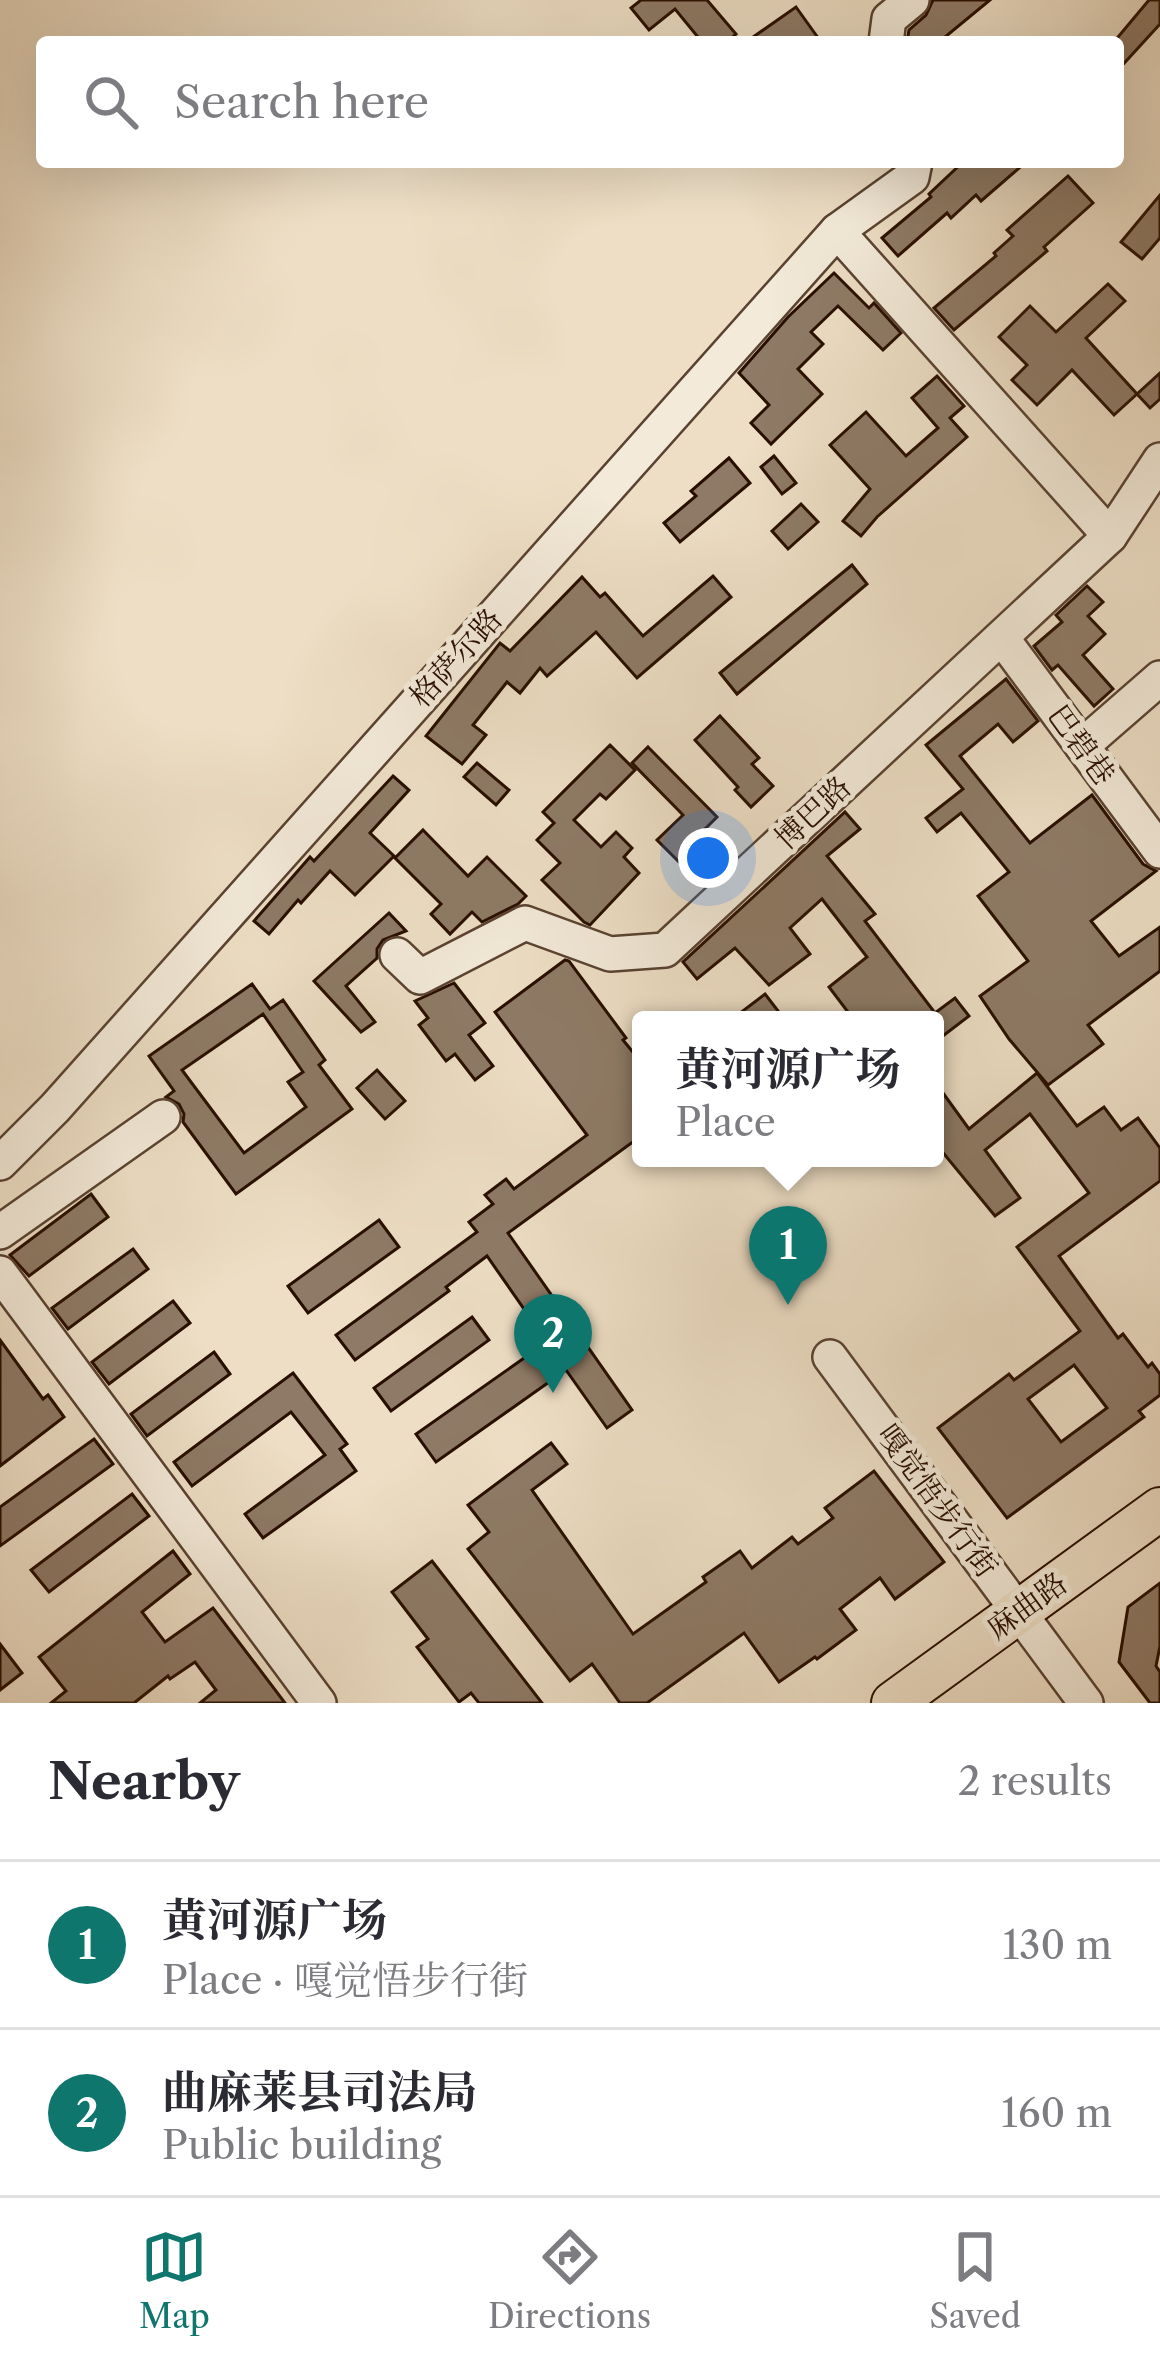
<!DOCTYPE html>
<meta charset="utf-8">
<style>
:root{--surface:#fff;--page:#f7f7f7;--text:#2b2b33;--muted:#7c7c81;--line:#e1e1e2;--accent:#0f766e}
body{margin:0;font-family:"Libre Caslon Text","Noto Serif SC",serif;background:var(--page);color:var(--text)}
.you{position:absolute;left:708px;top:858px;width:42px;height:42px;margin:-30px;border:9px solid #fff;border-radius:50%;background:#1a73e8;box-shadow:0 0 0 18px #1a73e833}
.badge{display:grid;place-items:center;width:78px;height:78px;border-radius:50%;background:var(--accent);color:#fff;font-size:39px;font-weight:700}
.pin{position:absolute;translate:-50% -99px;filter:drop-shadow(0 3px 6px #0008)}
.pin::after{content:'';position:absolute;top:63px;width:42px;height:36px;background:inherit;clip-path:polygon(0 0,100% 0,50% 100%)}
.popup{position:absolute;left:632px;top:1011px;width:312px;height:156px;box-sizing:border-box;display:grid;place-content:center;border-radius:12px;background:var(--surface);filter:drop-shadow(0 3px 9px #0005);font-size:39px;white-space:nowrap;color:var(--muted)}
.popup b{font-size:45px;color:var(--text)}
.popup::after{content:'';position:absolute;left:50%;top:100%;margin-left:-24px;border:24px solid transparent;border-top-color:var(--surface)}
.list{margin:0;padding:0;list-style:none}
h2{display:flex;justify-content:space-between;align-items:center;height:156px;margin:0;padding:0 48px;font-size:51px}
h2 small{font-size:39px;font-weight:400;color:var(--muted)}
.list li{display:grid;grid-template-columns:78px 1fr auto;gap:36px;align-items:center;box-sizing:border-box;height:168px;padding:0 48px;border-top:3px solid var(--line)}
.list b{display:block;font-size:45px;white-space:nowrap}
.list p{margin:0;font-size:39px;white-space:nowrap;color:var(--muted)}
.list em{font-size:39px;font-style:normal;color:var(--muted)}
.icon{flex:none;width:66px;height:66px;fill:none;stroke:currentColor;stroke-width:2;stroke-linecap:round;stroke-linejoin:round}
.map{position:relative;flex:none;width:1160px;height:1703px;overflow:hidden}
.search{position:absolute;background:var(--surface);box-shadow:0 12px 48px #0002;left:36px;right:36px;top:36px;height:132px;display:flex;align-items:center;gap:30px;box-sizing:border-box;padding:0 42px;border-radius:12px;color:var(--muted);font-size:45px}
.sheet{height:492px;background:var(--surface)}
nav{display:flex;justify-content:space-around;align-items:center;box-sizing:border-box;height:168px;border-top:3px solid var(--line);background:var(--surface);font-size:33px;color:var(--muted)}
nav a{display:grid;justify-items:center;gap:6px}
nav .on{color:var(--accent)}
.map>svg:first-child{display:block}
</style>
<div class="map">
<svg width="1160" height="1703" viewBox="0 0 1160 1703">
<rect width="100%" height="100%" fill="#eddec5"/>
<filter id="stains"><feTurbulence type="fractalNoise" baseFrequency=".00167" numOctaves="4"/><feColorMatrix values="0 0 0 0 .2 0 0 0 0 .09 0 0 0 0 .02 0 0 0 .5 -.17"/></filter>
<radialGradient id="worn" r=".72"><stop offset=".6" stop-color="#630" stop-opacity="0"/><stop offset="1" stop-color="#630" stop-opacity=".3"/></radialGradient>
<g fill="#8e7a66" stroke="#280e00" stroke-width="3" fill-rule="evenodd">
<polygon points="641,0 707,0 736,34 727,42 702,42 675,9 649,30 631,8"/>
<polygon points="933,0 990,0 939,42 907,42 909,30 926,15"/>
<polygon points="1149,0 1160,0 1160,24 1118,70 1118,37"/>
<polygon points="796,7 821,42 746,42"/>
<polygon points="963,162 1026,162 981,201 976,195 951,218 947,213 898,256 882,238 931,197 929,194"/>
<polygon points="1068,176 1093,203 1044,247 1047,251 954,330 934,308 996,256 994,253 1013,236 1007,230"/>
<polygon points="1160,195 1160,238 1142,259 1121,242"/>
<polygon points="834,273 869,308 874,303 901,333 883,350 838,306 811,332 823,344 798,369 822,394 771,444 751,423 769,405 739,373 788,317"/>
<polygon points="1108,284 1125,301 1086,338 1137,394 1114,415 1072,370 1037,405 1012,380 1027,365 999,337 1030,306 1056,332"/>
<polygon points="1160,373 1160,399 1150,408 1137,394"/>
<polygon points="937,376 964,406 950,418 967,437 877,517 861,536 843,521 870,489 830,445 866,412 906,456 938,428 912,398"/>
<polygon points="774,456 796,483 782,494 761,467"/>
<polygon points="729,458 750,483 680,542 664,523 696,496 691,491"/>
<polygon points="801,504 818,522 788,549 772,531"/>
<polygon points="852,565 867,584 737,694 720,673"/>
<polygon points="713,576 731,597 637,678 596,632 547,676 540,668 520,693 507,682 473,725 486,735 462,764 426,736 500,643 510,651 582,577 600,597 605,593 643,636"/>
<polygon points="1087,586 1103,602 1088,616 1105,634 1083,655 1113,689 1094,706 1058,665 1052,670 1034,646 1062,622 1056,615"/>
<polygon points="1006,679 1038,721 1013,742 998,724 960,756 1030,843 1092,795 1143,864 1156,871 1091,921 1119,956 1160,927 1160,971 1088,1025 1103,1044 1048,1085 1009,1039 980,996 1028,961 978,896 1009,872 961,813 937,832 926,818 963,789 926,745"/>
<polygon points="720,716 759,758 752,764 773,786 751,807 735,790 738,787 695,740"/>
<polygon points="610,745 635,770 606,799 600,794 574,820 601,847 616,832 632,848 624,857 639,873 590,925 584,922 542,880 560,863 537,840 554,823 543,812"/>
<polygon points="648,747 717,817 697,837 709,849 687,870 657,840 683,815 632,763"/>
<polygon points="477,763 509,790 496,805 464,777"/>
<polygon points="393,776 409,790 370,833 394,856 355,895 330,871 301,903 298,900 269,934 254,921 310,857 314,861"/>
<polygon points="845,812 860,829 827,856 875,914 865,921 935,1013 955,998 969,1016 935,1042 935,1020 854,1020 829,987 867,957 822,899 790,928 810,954 769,985 735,948 697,979 683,962"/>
<polygon points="423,830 468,876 487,857 526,896 518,904 482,922 472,912 450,934 431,914 441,904 395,858"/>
<polygon points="389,913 406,931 383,940 377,949 377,958 346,986 375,1022 361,1032 314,981"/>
<polygon points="565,960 569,961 626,1038 623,1040 641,1062 641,1136 508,1233 632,1410 607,1428 566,1370 436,1462 416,1434 547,1342 487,1256 446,1287 449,1291 355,1360 336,1335 477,1232 469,1222 493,1204 485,1195 506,1179 514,1189 587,1135 495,1012"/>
<polygon points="454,983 485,1023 469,1035 493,1066 475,1080 455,1054 446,1061 419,1025 428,1018 415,1001"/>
<path d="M252 984 270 1009 283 1000 325 1060 319 1065 352 1109 236 1194 183 1122 184 1114 179 1104 166 1097 174 1091 149 1056ZM263 1014 303 1072 288 1082 306 1107 244 1153 182 1070Z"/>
<polygon points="765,994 785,1020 731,1020"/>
<polygon points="377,1070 405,1101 385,1119 357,1088"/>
<path d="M1037 1073 1077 1126 1104 1107 1121 1130 1138 1118 1160 1148V1181L1059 1256 1118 1338 1123 1334 1148 1367 1152 1363 1160 1374V1395L1139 1411 1144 1417 1007 1518 938 1428 1009 1374 1014 1380 1080 1331 1017 1247 1089 1193 1030 1114 985 1150 1020 1198 995 1216 935 1143V1082L969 1129ZM1074 1365 1107 1408 1061 1442 1028 1399Z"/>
<polygon points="91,1194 108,1217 29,1276 10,1255"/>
<polygon points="379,1220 399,1247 308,1313 288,1286"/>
<polygon points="133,1249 148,1269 68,1329 52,1308"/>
<polygon points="173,1301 190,1323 109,1384 92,1362"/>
<polygon points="472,1317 489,1340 391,1411 374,1388"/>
<polygon points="0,1340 43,1399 48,1395 64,1417 0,1466"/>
<polygon points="214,1352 230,1374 147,1436 131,1414"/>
<polygon points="293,1373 347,1444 340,1449 356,1471 263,1538 245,1514 325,1455 291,1412 192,1486 174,1462"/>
<polygon points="94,1439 113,1464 0,1546 0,1507"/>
<polygon points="551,1443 567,1464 532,1490 633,1634 706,1582 703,1577 740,1551 752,1568 792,1537 798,1544 833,1518 825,1508 874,1471 944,1562 895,1599 880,1578 840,1609 856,1630 817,1659 815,1657 779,1682 744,1633 647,1703 620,1703 592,1664 570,1681 468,1549 489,1532 468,1505"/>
<polygon points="132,1494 149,1516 49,1592 31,1570"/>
<polygon points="173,1551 190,1574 142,1612 165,1642 213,1608 285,1703 200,1703 216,1690 195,1662 170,1679 168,1676 134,1703 51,1703 66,1691 39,1657"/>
<polygon points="432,1561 542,1703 479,1703 471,1693 459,1702 417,1647 428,1639 392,1592"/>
<polygon points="1160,1583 1160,1646 1156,1666 1160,1672 1160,1703 1150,1703 1119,1662 1128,1607"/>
<polygon points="0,1644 22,1673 0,1690"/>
</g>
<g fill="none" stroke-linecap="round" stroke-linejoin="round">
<g stroke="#594231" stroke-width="38">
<g id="minor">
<polyline points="886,42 889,19 912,0"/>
<polyline points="837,231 1110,536"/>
<polyline points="1002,638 1160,851"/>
<polyline points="1082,746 1160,678"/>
<polyline points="397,955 420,977 525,923 610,954 665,950 1110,536 1160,460"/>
<polyline points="0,1163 55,1108 837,231 912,177 915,162"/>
<polyline points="0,1232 163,1117"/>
<polyline points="0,1273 319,1703"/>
<polyline points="830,1357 1086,1703"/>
</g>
</g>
<g stroke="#280e00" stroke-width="46">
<polyline id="major" points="893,1703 1160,1509"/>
</g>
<use href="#minor" stroke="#f3ead9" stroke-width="33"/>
<use href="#major" stroke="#eddec5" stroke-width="42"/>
</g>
<g text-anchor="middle" stroke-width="10" stroke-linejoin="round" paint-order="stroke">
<g font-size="30" fill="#280e00" stroke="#f3ead9">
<text transform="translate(456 658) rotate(-48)" y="10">格萨尔路</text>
<text transform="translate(1081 745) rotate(54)" y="10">巴碧巷</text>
<text transform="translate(813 813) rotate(-43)" y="10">博巴路</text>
<text transform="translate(937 1501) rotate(54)" y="10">嘎觉悟步行街</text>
<text transform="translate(1027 1606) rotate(-36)" y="10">麻曲路</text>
</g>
</g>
<rect width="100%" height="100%" filter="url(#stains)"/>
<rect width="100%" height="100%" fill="url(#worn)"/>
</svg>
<div class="you"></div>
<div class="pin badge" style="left:788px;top:1305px">1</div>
<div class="popup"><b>黄河源广场</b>Place</div>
<div class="pin badge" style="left:553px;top:1393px">2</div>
<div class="search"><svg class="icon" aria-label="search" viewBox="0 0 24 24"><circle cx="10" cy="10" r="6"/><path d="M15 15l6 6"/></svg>Search here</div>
</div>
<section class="sheet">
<h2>Nearby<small>2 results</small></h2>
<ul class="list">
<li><span class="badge">1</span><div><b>黄河源广场</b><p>Place · 嘎觉悟步行街</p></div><em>130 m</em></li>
<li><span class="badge">2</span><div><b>曲麻莱县司法局</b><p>Public building</p></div><em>160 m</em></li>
</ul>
</section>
<nav>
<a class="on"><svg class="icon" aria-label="map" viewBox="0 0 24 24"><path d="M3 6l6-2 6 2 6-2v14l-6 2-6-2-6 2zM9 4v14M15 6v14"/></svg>Map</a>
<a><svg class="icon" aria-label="directions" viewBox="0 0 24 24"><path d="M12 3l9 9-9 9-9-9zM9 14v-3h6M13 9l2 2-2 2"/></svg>Directions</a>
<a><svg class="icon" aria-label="saved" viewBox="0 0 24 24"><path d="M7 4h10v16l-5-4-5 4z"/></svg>Saved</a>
</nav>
